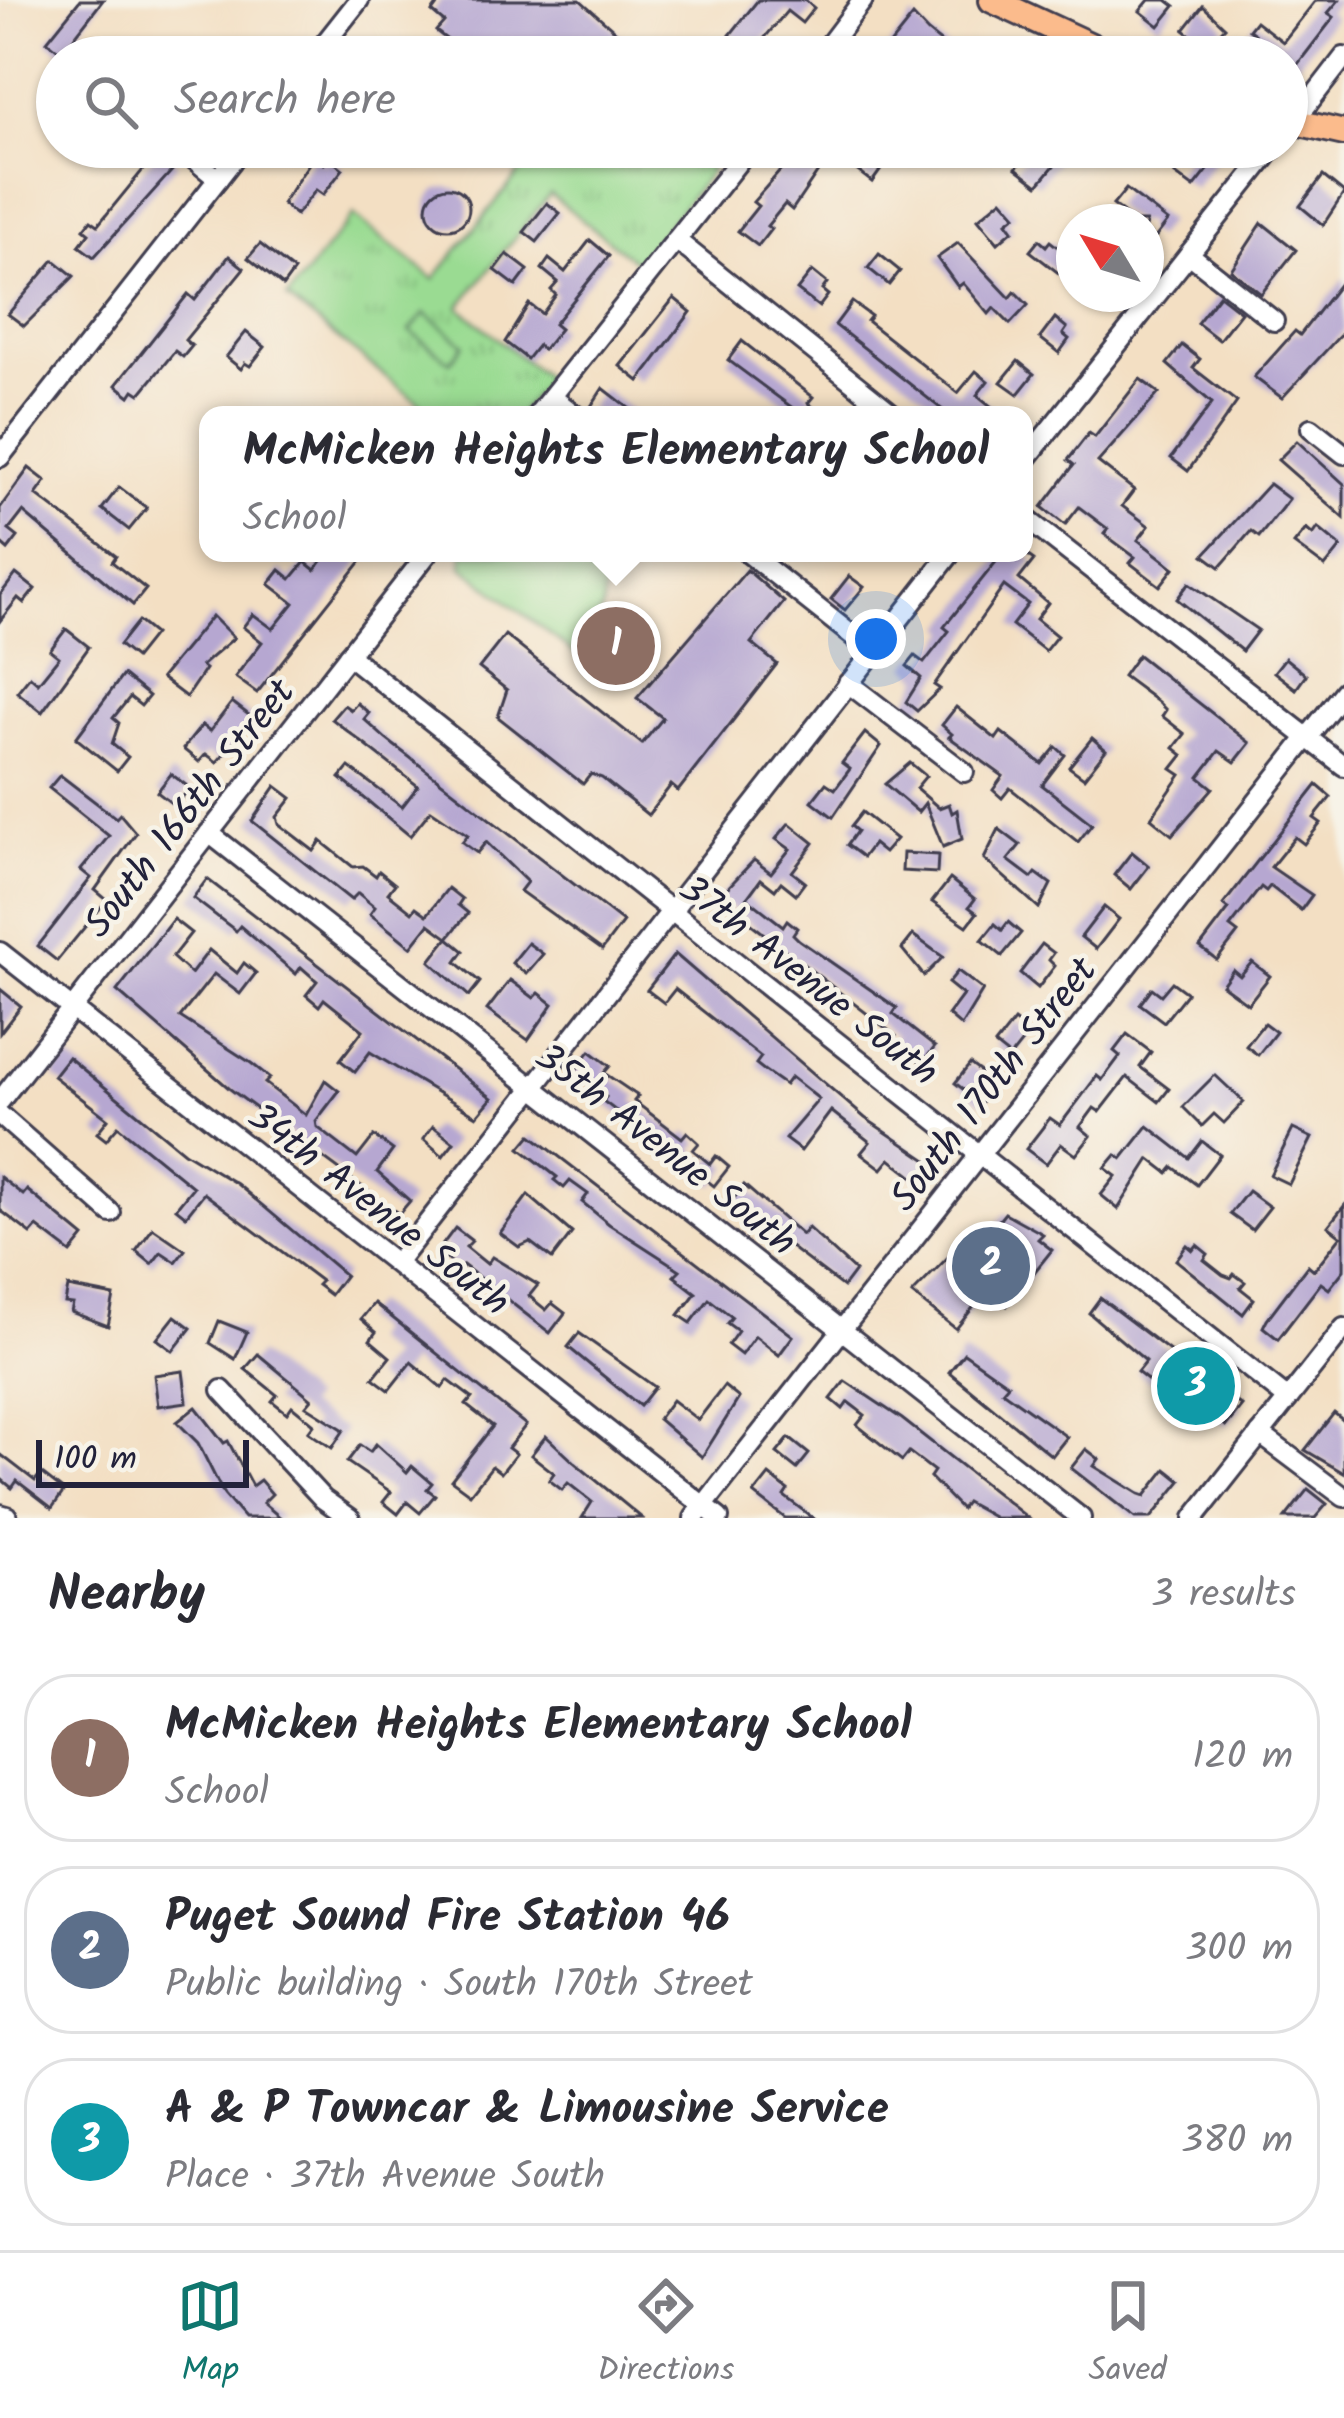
<!DOCTYPE html>
<meta charset="utf-8">
<style>
:root{--surface:#fff;--page:#f7f7f7;--text:#2b2b33;--muted:#7c7c81;--line:#e1e1e2;--accent:#0f766e}
body{margin:0;font-family:Kalam,sans-serif;background:var(--page);color:var(--text)}
.compass{position:absolute;left:1056px;top:204px;width:108px;height:108px;border-radius:50%;background:var(--surface);box-shadow:0 3px 9px #0004;rotate:308deg}
.scale{position:absolute;left:36px;bottom:30px;width:213px;box-sizing:border-box;padding-left:12px;border:6px solid #22223b;border-top:0;font-size:33px;line-height:42px;white-space:nowrap;color:#22223b;-webkit-text-stroke:9px #f7f3e8;paint-order:stroke}
.you{position:absolute;left:876px;top:639px;width:42px;height:42px;margin:-30px;border:9px solid #fff;border-radius:50%;background:#1a73e8;box-shadow:0 0 0 18px #1a73e833}
.badge{display:grid;place-items:center;width:78px;height:78px;border-radius:50%;background:var(--accent);color:#fff;font-size:39px;font-weight:700}
.pin{position:absolute;translate:-50% -50%;border:6px solid #fff;box-shadow:0 3px 12px #0006}
.popup{position:absolute;left:199px;top:406px;width:834px;height:156px;box-sizing:border-box;display:grid;place-content:center;border-radius:24px;background:var(--surface);filter:drop-shadow(0 3px 9px #0005);font-size:39px;white-space:nowrap;color:var(--muted)}
.popup b{font-size:45px;color:var(--text)}
.popup::after{content:'';position:absolute;left:50%;top:100%;margin-left:-24px;border:24px solid transparent;border-top-color:var(--surface)}
.list{margin:0;padding:0;list-style:none}
h2{display:flex;justify-content:space-between;align-items:center;height:156px;margin:0;padding:0 48px;font-size:51px}
h2 small{font-size:39px;font-weight:400;color:var(--muted)}
.list li{display:grid;grid-template-columns:78px 1fr auto;gap:36px;align-items:center;box-sizing:border-box;height:168px;margin:0 24px 24px;padding:0 24px;border:3px solid var(--line);border-radius:48px}
.list b{display:block;font-size:45px;white-space:nowrap}
.list p{margin:0;font-size:39px;white-space:nowrap;color:var(--muted)}
.list em{font-size:39px;font-style:normal;color:var(--muted)}
.icon{flex:none;width:66px;height:66px;fill:none;stroke:currentColor;stroke-width:2;stroke-linecap:round;stroke-linejoin:round}
.map{position:relative;flex:none;width:1344px;height:1518px;overflow:hidden}
.search{position:absolute;background:var(--surface);box-shadow:0 3px 9px #0004;left:36px;right:36px;top:36px;height:132px;display:flex;align-items:center;gap:30px;box-sizing:border-box;padding:0 42px;border-radius:66px;color:var(--muted);font-size:45px}
.sheet{height:732px;background:var(--surface)}
nav{display:flex;justify-content:space-around;align-items:center;box-sizing:border-box;height:168px;border-top:3px solid var(--line);background:var(--surface);font-size:33px;color:var(--muted)}
nav a{display:grid;justify-items:center;gap:6px}
nav .on{color:var(--accent)}
.map>svg:first-child{display:block}
</style>
<div class="map">
<svg width="1344" height="1518" viewBox="0 0 1344 1518">
<defs>
<pattern id="grass-tufts" width="24" height="20" patternUnits="userSpaceOnUse" patternTransform="scale(3)"><rect width="24" height="20" fill="#9adb92"/><path d="M3 7l-1-3M5 7V3M7 7l1-3M15 17l-1-3M17 17v-4M19 17l1-3" fill="none" stroke="#84bc7f"/></pattern>
</defs>
<rect width="100%" height="100%" fill="#f7f3e8"/>
<filter id="ink" filterUnits="userSpaceOnUse"><feTurbulence type="fractalNoise" baseFrequency=".00833" numOctaves="2"/><feDisplacementMap in="SourceGraphic" scale="24" xChannelSelector="R" yChannelSelector="G"/><feConvolveMatrix kernelMatrix="1 2 1 2 8 2 1 2 1" color-interpolation-filters="sRGB"/></filter>
<filter id="wash" filterUnits="userSpaceOnUse"><feTurbulence type="fractalNoise" baseFrequency=".004" numOctaves="4" result="noise"/><feDisplacementMap in="SourceGraphic" scale="48" xChannelSelector="R" yChannelSelector="G"/><feGaussianBlur stdDeviation="2.7" result="paint"/><feColorMatrix in="noise" values="0 0 0 0 0 0 0 0 0 0 0 0 0 0 0 0 0 1.4 0 .05"/><feComposite in="paint" operator="in"/></filter>
<g filter="url(#wash)">
<rect width="100%" height="100%" fill="#f3dfc3"/>
<polygon fill="url(#grass-tufts)" stroke="#5e7e66" stroke-width="3" points="540,147 683,147 712,170 637,263 550,194 459,307 547,379 518,415 434,415 287,298 353,215 434,279"/>
<g fill="#9adb92" stroke="#5e7e66" stroke-width="3">
<polygon points="425,313 464,344 450,362 410,331"/>
<polygon points="463,553 606,553 603,608 579,657 463,567"/>
</g>
<g id="blocks">
<g fill="#b6a7d1">
<polygon points="80,0 103,0 62,53 47,41"/>
<polygon points="441,0 580,0 631,45 621,57 469,57 436,31 444,22 432,12"/>
<polygon points="758,0 805,0 814,8 802,23 787,11 752,53 730,35"/>
<polygon points="1149,0 1167,0 1175,6 1159,26 1140,11"/>
<polygon points="1316,0 1339,0 1328,13 1334,17 1287,78 1287,57 1272,57 1250,40 1255,34 1249,30 1256,21 1283,42"/>
<polygon points="1203,6 1225,27 1196,57 1184,47 1193,37 1184,30"/>
<polygon points="913,16 928,32 959,57 880,57"/>
<polygon points="801,147 849,147 880,171 872,182 832,151 792,210 785,204 767,226 771,229 758,246 738,231 758,206 753,202"/>
<polygon points="1033,147 1058,161 1038,185 1016,168"/>
<polygon points="1172,147 1226,147 1194,188 1175,174 1187,158"/>
<polygon points="160,149 178,164 94,257 79,246 89,233 84,229 91,220 98,225"/>
<polygon points="314,156 324,164 329,158 343,169 323,195 316,190 296,215 282,204"/>
<polygon points="1323,176 1344,193 1323,225 1300,206"/>
<circle cx="448" cy="208" r="21"/>
<polygon points="1126,189 1168,221 1155,238 1146,231 1146,222 1135,222 1113,205"/>
<polygon points="1002,199 1016,215 1007,222 1013,230 998,243 978,219"/>
<polygon points="547,203 560,213 537,242 524,232"/>
<polygon points="1262,223 1296,250 1261,294 1231,270"/>
<polygon points="590,240 609,256 554,324 560,329 543,350 538,345 527,359 505,342 529,304 542,314 556,295 551,290 558,282 542,269 549,259 565,272"/>
<polygon points="1039,240 1046,246 1050,241 1074,260 1074,285 1030,251"/>
<polygon points="958,243 1010,298 1015,292 1028,305 1010,324 994,308 989,314 963,283 958,287 937,258"/>
<polygon points="260,244 294,271 283,286 248,258"/>
<polygon points="507,254 528,270 516,286 495,270"/>
<polygon points="879,254 900,271 889,285 868,268"/>
<polygon points="229,256 244,268 185,340 192,346 183,357 175,351 140,394 134,390 130,396 116,385 188,294 195,300"/>
<polygon points="54,260 74,276 24,326 8,314"/>
<polygon points="812,271 827,283 822,290 828,295 819,307 797,290"/>
<polygon points="1344,278 1344,331 1282,398 1254,377 1295,331 1300,335"/>
<polygon points="1219,295 1241,312 1219,340 1197,323"/>
<polygon points="674,298 691,312 639,381 620,366"/>
<polygon points="852,302 871,316 867,321 958,393 976,371 988,381 977,395 1002,415 949,415 835,325"/>
<polygon points="1055,318 1067,328 1063,334 1069,339 1059,353 1040,338"/>
<polygon points="246,332 265,347 250,366 245,363 241,369 226,357"/>
<polygon points="742,341 813,397 808,403 823,415 802,415 728,360"/>
<polygon points="1182,345 1200,359 1193,368 1237,402 1188,471 1171,458 1212,403 1167,364"/>
<polygon points="1018,361 1034,374 1018,394 1001,382"/>
<polygon points="1140,379 1159,393 1098,462 1134,490 1122,506 1149,526 1138,540 1174,568 1160,586 1130,563 1135,557 1104,534 1108,529 1079,507 1065,525 1042,507 1074,465 1068,460 1089,433 1095,437"/>
<polygon points="603,388 638,415 588,411"/>
<polygon points="1297,441 1344,484 1344,518 1278,460"/>
<polygon points="29,468 46,481 36,495 116,556 112,562 146,589 133,605 23,512 9,530 18,537 8,550 0,543 0,508"/>
<polygon points="1269,484 1289,499 1259,537 1251,531 1220,567 1204,555"/>
<polygon points="119,487 147,508 129,530 102,509"/>
<polygon points="1318,528 1341,547 1325,567 1294,544 1306,529 1313,535"/>
<polygon points="328,553 343,558 354,553 362,560 257,693 235,677 262,642 243,627 253,614 273,629 294,603 269,584 280,570 291,579 305,562 315,570"/>
<polygon points="1003,553 1024,553 1034,560 1019,579 1048,603 1036,619 1057,636 1045,651 1012,625 1028,604 1004,586 934,685 940,689 917,711 906,702 921,678 907,666 915,656 924,663 949,631 944,627"/>
<polygon points="747,570 784,602 751,643 777,664 678,791 671,785 648,815 602,778 591,774 583,784 498,717 507,690 479,668 505,635 642,744 663,718 637,698"/>
<polygon points="16,574 35,589 24,603 18,598 0,621 0,595"/>
<polygon points="849,576 864,587 845,610 831,599"/>
<polygon points="1189,583 1258,630 1242,651 1177,599"/>
<polygon points="212,616 234,638 201,666 205,669 186,697 161,678"/>
<polygon points="138,621 154,634 135,658 119,645"/>
<polygon points="66,629 89,647 42,712 17,692 30,676 38,683 59,657 50,650"/>
<polygon points="1138,655 1250,743 1235,762 1219,751 1199,777 1213,788 1172,835 1151,818 1181,775 1172,769 1183,755 1174,748 1185,734 1162,716 1166,710 1158,702 1123,676"/>
<polygon points="1285,658 1306,675 1296,689 1274,672"/>
<polygon points="123,675 149,696 141,706 130,697 113,718 119,723 112,744 128,757 117,771 76,738"/>
<polygon points="232,702 254,719 217,762 206,754 199,762 183,749 202,725 210,731"/>
<polygon points="357,703 369,713 364,719 386,739 623,922 602,950 520,891 527,882 486,842 477,853 462,842 468,835 431,810 410,836 340,778 349,767 402,807 418,786 332,719 344,705 351,710"/>
<polygon points="956,707 996,739 1001,732 1042,764 1056,747 1065,755 1042,785 1092,824 1078,842 1010,788 1002,798 993,790 1003,776 949,737 952,734 942,725"/>
<polygon points="865,733 881,746 833,817 812,801 826,783 835,789 850,769 842,763"/>
<polygon points="1092,738 1106,750 1084,778 1069,767"/>
<polygon points="910,763 926,776 916,788 939,808 949,804 952,813 957,810 962,839 943,847 925,803 918,812 885,784"/>
<polygon points="171,774 190,788 175,806 157,792"/>
<polygon points="60,775 116,818 120,814 136,833 95,890 107,900 57,961 38,946 91,878 81,870 109,836 49,788"/>
<polygon points="1317,785 1331,797 1314,818 1321,823 1304,844 1295,837 1271,867 1312,895 1301,910 1270,886 1266,891 1261,887 1230,927 1238,933 1217,960 1200,947 1229,909 1223,905"/>
<polygon points="276,786 292,798 277,817 279,824 314,851 321,841 353,867 363,866 376,876 379,871 395,884 388,893 412,912 416,907 427,915 448,888 462,899 458,905 468,913 448,938 464,951 456,962 480,982 469,996 430,961 448,938 429,924 411,947 370,914 375,907 358,893 351,900 252,821"/>
<polygon points="862,812 896,839 884,853 873,844 863,857 847,845 857,831 851,826"/>
<polygon points="789,823 814,843 792,872 805,882 796,894 781,882 775,890 761,879 747,898 783,926 787,920 797,928 793,934 799,940 897,1008 893,1014 935,1047 922,1063 893,1040 896,1036 718,898 754,860 771,873 790,849 776,839"/>
<polygon points="999,829 1020,845 1008,860 1032,878 1036,873 1051,884 1039,908 984,859"/>
<polygon points="1132,852 1149,866 1131,889 1114,875"/>
<polygon points="903,853 938,855 937,873 902,871"/>
<polygon points="207,879 492,1098 477,1116 370,1052 355,1072 340,1060 363,1030 324,999 319,1006 306,995 317,981 301,967 296,974 240,926 236,931 193,898"/>
<polygon points="950,879 975,899 969,907 977,913 967,926 932,902"/>
<polygon points="1104,907 1119,919 1096,949 1081,937"/>
<polygon points="173,919 191,933 172,957 191,974 209,950 237,973 244,963 256,973 240,994 214,974 180,1017 251,1063 270,1078 265,1083 306,1115 325,1080 339,1091 316,1121 317,1127 357,1158 374,1136 393,1150 377,1172 410,1201 399,1214 230,1089 117,991"/>
<polygon points="1008,922 1021,933 1002,956 982,940 995,924 1002,930"/>
<polygon points="913,935 943,957 924,976 902,949"/>
<polygon points="528,943 543,954 526,974 512,963"/>
<polygon points="1042,944 1054,953 1049,960 1055,966 1038,988 1020,973"/>
<polygon points="675,954 865,1118 936,1166 922,1184 890,1159 882,1169 861,1153 870,1142 831,1111 801,1151 785,1139 819,1099 791,1077 785,1085 765,1071 756,1064 761,1057 675,989 664,1003 647,990"/>
<polygon points="1252,962 1270,976 1248,1004 1222,985 1233,970 1240,976"/>
<polygon points="958,971 983,990 961,1026 948,1015 963,995 948,983"/>
<polygon points="510,980 534,998 539,993 553,1004 528,1040 487,1010"/>
<polygon points="1172,982 1187,993 1164,1022 1140,1004 1152,988 1161,995"/>
<polygon points="0,989 21,1006 0,1033"/>
<polygon points="1014,1021 1029,1033 1010,1057 995,1045"/>
<polygon points="1264,1023 1276,1032 1258,1055 1246,1046"/>
<polygon points="1127,1034 1151,1052 1140,1067 1169,1089 1159,1102 1127,1077 1100,1112 1094,1108 1080,1127 1091,1136 1076,1155 1061,1144 1046,1164 1026,1149 1050,1118 1060,1125 1097,1076 1102,1080 1120,1056 1114,1051"/>
<polygon points="590,1051 610,1066 604,1073 638,1096 634,1101 682,1138 687,1132 699,1143 693,1150 710,1164 716,1156 729,1167 714,1186 603,1101 606,1097 574,1072"/>
<polygon points="68,1057 184,1152 237,1184 345,1275 330,1295 317,1285 321,1281 204,1193 186,1216 176,1208 193,1187 118,1126 106,1140 97,1133 108,1119 53,1076"/>
<polygon points="970,1064 996,1084 981,1103 955,1083"/>
<polygon points="1215,1075 1244,1102 1224,1123 1214,1114 1202,1126 1183,1107"/>
<polygon points="433,1126 454,1142 443,1156 423,1139"/>
<polygon points="1148,1126 1189,1158 1202,1141 1220,1155 1197,1185 1173,1167 1168,1173 1150,1159 1118,1209 1101,1195 1116,1176 1105,1168 1116,1155 1122,1159"/>
<polygon points="1293,1129 1312,1138 1289,1184 1270,1175"/>
<polygon points="531,1135 793,1336 779,1355 755,1336 741,1355 728,1345 738,1331 727,1323 732,1317 709,1299 691,1323 679,1315 696,1293 674,1276 680,1270 609,1224 582,1202 588,1194 570,1181 564,1188 554,1180 557,1177 520,1148"/>
<polygon points="0,1177 23,1195 27,1190 84,1237 71,1253 37,1227 31,1234 0,1210"/>
<polygon points="744,1185 802,1235 808,1228 855,1271 843,1287 731,1202"/>
<polygon points="1248,1191 1270,1207 1252,1230 1230,1214"/>
<polygon points="528,1195 572,1233 552,1259 530,1242 519,1247 500,1233"/>
<polygon points="1344,1206 1344,1270 1329,1289 1321,1283 1278,1339 1263,1327 1267,1319 1308,1265 1314,1270 1341,1236 1328,1226"/>
<polygon points="1005,1213 1043,1234 1038,1239 1052,1250 1007,1306 987,1290 956,1329 912,1294 957,1248 969,1258"/>
<polygon points="153,1228 185,1250 176,1262 161,1252 152,1264 136,1251"/>
<polygon points="455,1228 472,1241 466,1247 487,1264 492,1257 538,1285 529,1296 546,1310 552,1303 565,1313 550,1333 463,1265 460,1270 445,1257 451,1250 443,1244"/>
<polygon points="1187,1245 1193,1250 1197,1245 1208,1254 1204,1260 1223,1275 1231,1278 1234,1274 1245,1282 1240,1288 1254,1299 1243,1314 1176,1260"/>
<polygon points="68,1287 114,1296 108,1326 71,1312 73,1304 65,1303"/>
<polygon points="1100,1298 1242,1406 1226,1426 1172,1379 1168,1385 1157,1376 1151,1383 1137,1372 1146,1361 1089,1313"/>
<polygon points="374,1303 526,1425 508,1448 516,1454 501,1473 492,1466 470,1494 451,1480 493,1426 466,1405 472,1398 448,1380 442,1388 411,1362 389,1390 373,1378 390,1357 370,1340 376,1332 361,1319"/>
<polygon points="175,1316 191,1328 173,1351 157,1339"/>
<polygon points="219,1321 247,1332 235,1359 210,1343"/>
<polygon points="579,1333 655,1387 640,1406 568,1347"/>
<polygon points="964,1353 1008,1384 1002,1391 1067,1437 1052,1456 949,1372"/>
<polygon points="258,1354 312,1399 306,1406 344,1430 332,1448 308,1432 314,1424 292,1406 287,1413 272,1401 277,1395 245,1369"/>
<polygon points="183,1371 187,1402 158,1406 154,1375"/>
<polygon points="845,1381 902,1419 1028,1518 995,1518 966,1502 961,1509 930,1477 934,1471 909,1452 902,1461 857,1425 865,1415 848,1402 843,1409 831,1399"/>
<polygon points="724,1386 739,1398 702,1457 658,1419 672,1400 698,1420"/>
<polygon points="196,1407 224,1443 228,1441 252,1486 260,1480 272,1494 263,1503 281,1518 244,1518 224,1495 198,1443 177,1422"/>
<polygon points="1334,1413 1344,1421 1344,1473 1305,1450"/>
<polygon points="546,1436 575,1463 642,1518 582,1518 592,1502 568,1483 562,1490 549,1480 554,1473 531,1455"/>
<polygon points="789,1438 809,1454 797,1469 777,1453"/>
<polygon points="376,1444 407,1472 412,1466 432,1483 427,1489 435,1495 420,1513 407,1502 398,1514 383,1502 391,1492 347,1462 360,1445 370,1452"/>
<polygon points="1086,1449 1099,1459 1094,1466 1139,1494 1145,1496 1166,1469 1181,1481 1151,1518 1135,1518 1071,1468"/>
<polygon points="0,1454 35,1481 41,1473 64,1491 52,1508 17,1481 12,1488 0,1478"/>
<polygon points="769,1475 788,1490 784,1496 813,1518 785,1518 754,1494"/>
<polygon points="1308,1489 1327,1504 1315,1518 1285,1518"/>
</g>
</g>
</g>
<g filter="url(#ink)">
<use href="#blocks" fill-opacity="0" stroke="#413e4f" stroke-width="3"/>
<g fill="none" stroke-linecap="round" stroke-linejoin="round">
<g stroke="#413e4f" stroke-width="24">
<g id="minor">
<polyline points="314,57 359,0"/>
<polyline points="820,57 863,0"/>
<polyline points="1290,127 1344,57"/>
<polyline points="179,147 218,179"/>
<polyline points="676,240 894,415"/>
<polyline points="1189,254 1274,321"/>
<polyline points="552,397 575,415"/>
<polyline points="537,415 750,147"/>
<polyline points="1311,428 1344,454"/>
<polyline points="0,457 243,147"/>
<polyline points="1024,462 1274,147"/>
<polyline points="1024,517 1344,766"/>
<polyline points="748,553 872,651"/>
<polyline points="348,655 1288,1399"/>
<polyline points="848,683 964,772"/>
<polyline points="209,833 1081,1518"/>
<polyline points="0,952 719,1518"/>
<polyline points="0,1101 428,553"/>
<polyline points="0,1115 111,1213"/>
<polyline points="397,1262 951,553"/>
<polyline points="222,1390 323,1499 350,1518"/>
<polyline points="1260,1434 1344,1497"/>
<polyline points="0,1514 7,1516"/>
<polyline points="694,1518 1344,691"/>
<polyline points="1194,1518 1344,1328"/>
</g>
</g>
<g stroke="#413e4f" stroke-width="30">
<g id="major">
<polyline points="992,0 1115,57"/>
<polyline points="1287,120 1344,133"/>
</g>
</g>
<use href="#minor" stroke="#fff" stroke-width="18"/>
<use href="#major" stroke="#fbbb8c" stroke-width="24"/>
</g>
</g>
<g text-anchor="middle" stroke-width="9" stroke-linejoin="round" paint-order="stroke">
<g font-size="39" fill="#22223b" stroke="#f7f3e8">
<text transform="translate(188 807) rotate(-52)" y="14">South 166th Street</text>
<text transform="translate(810 979) rotate(38)" y="14">37th Avenue South</text>
<text transform="translate(992 1083) rotate(-52)" y="14">South 170th Street</text>
<text transform="translate(667 1148) rotate(38)" y="14">35th Avenue South</text>
<text transform="translate(380 1208) rotate(38)" y="14">34th Avenue South</text>
</g>
</g>
</svg>
<svg class="compass" viewBox="-18 -18 36 36"><path d="M0-13l5 13h-10z" fill="#e53935"/><path d="M0 13l5-13h-10z" fill="#7c7c81"/></svg>
<div class="scale">100 m</div>
<div class="you"></div>
<div class="pin badge" style="left:616px;top:646px;background:#8d6e63">1</div>
<div class="popup"><b>McMicken Heights Elementary School</b>School</div>
<div class="pin badge" style="left:991px;top:1266px;background:#5c6f8a">2</div>
<div class="pin badge" style="left:1196px;top:1386px;background:#0f9aa8">3</div>
<div class="search"><svg class="icon" aria-label="search" viewBox="0 0 24 24"><circle cx="10" cy="10" r="6"/><path d="M15 15l6 6"/></svg>Search here</div>
</div>
<section class="sheet">
<h2>Nearby<small>3 results</small></h2>
<ul class="list">
<li><span class="badge" style="background:#8d6e63">1</span><div><b>McMicken Heights Elementary School</b><p>School</p></div><em>120 m</em></li>
<li><span class="badge" style="background:#5c6f8a">2</span><div><b>Puget Sound Fire Station 46</b><p>Public building · South 170th Street</p></div><em>300 m</em></li>
<li><span class="badge" style="background:#0f9aa8">3</span><div><b>A &amp; P Towncar &amp; Limousine Service</b><p>Place · 37th Avenue South</p></div><em>380 m</em></li>
</ul>
</section>
<nav>
<a class="on"><svg class="icon" aria-label="map" viewBox="0 0 24 24"><path d="M3 6l6-2 6 2 6-2v14l-6 2-6-2-6 2zM9 4v14M15 6v14"/></svg>Map</a>
<a><svg class="icon" aria-label="directions" viewBox="0 0 24 24"><path d="M12 3l9 9-9 9-9-9zM9 14v-3h6M13 9l2 2-2 2"/></svg>Directions</a>
<a><svg class="icon" aria-label="saved" viewBox="0 0 24 24"><path d="M7 4h10v16l-5-4-5 4z"/></svg>Saved</a>
</nav>
